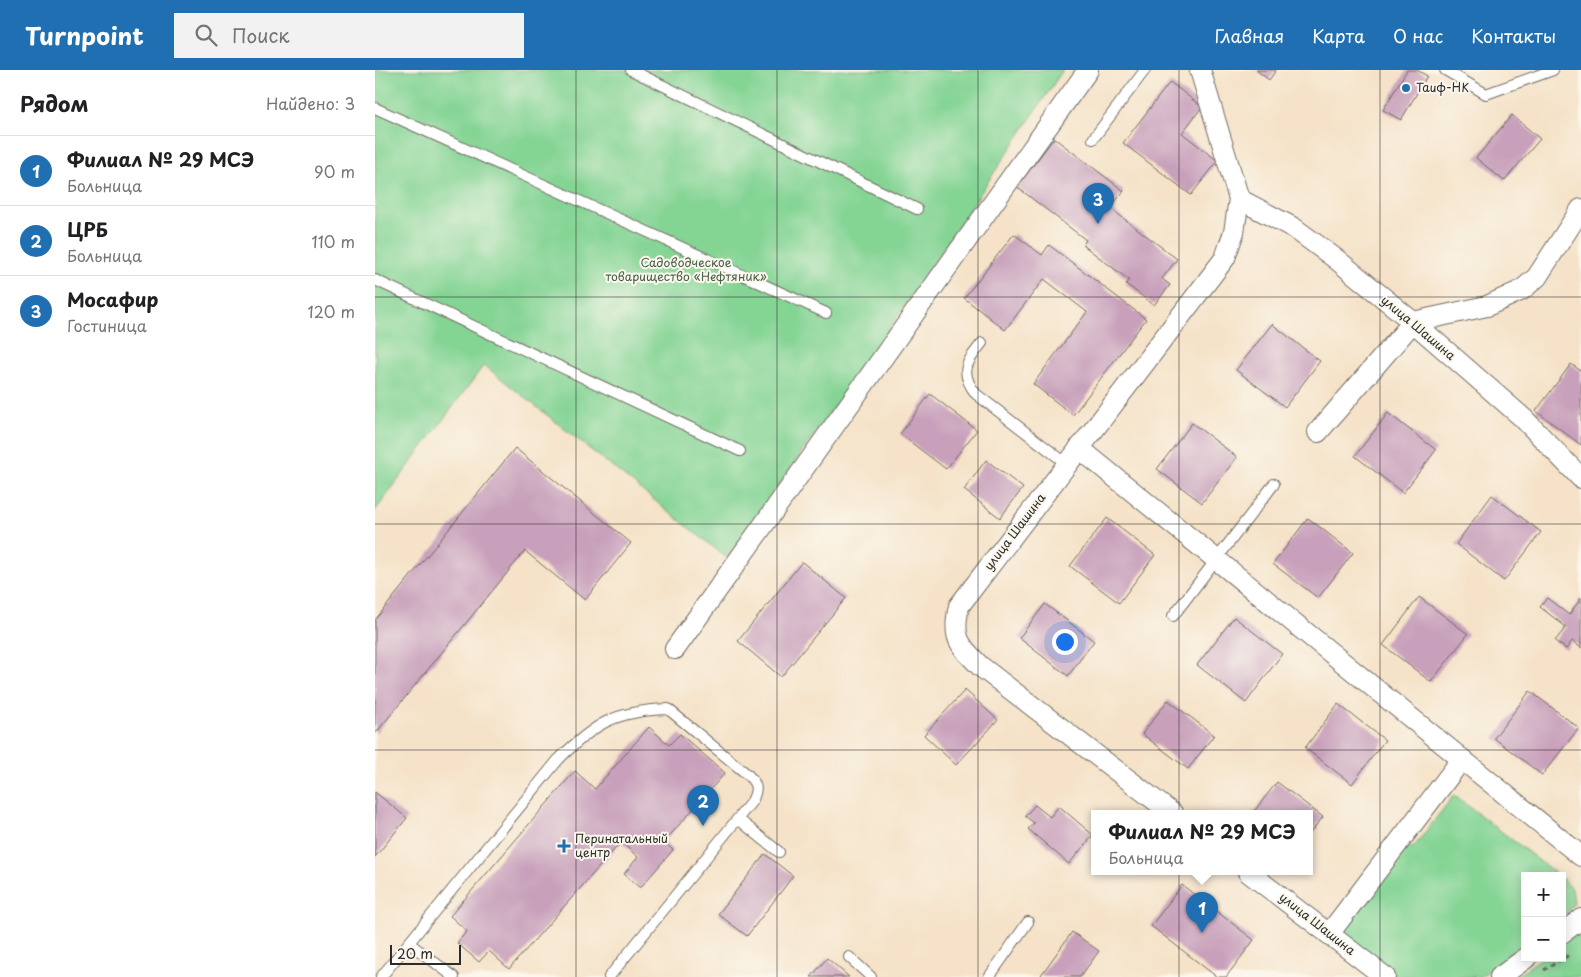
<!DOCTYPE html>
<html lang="ru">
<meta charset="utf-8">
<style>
:root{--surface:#fff;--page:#f2f2f2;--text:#202124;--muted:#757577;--line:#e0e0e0;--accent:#1f6fb2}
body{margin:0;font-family:"Playpen Sans",sans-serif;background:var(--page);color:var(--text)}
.controls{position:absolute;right:15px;bottom:15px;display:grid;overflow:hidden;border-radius:0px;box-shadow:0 2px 12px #0003}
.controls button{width:45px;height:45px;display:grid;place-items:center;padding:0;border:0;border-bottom:1px solid var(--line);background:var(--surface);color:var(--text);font:25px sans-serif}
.scale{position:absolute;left:15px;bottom:12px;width:71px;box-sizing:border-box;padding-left:5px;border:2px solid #2b2b2b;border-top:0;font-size:14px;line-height:18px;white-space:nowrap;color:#2b2b2b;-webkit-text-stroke:4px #fbf7ec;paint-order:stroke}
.you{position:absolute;left:689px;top:571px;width:18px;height:18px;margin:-12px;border:4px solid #fff;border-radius:50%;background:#1a73e8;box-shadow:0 0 0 8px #1a73e833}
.badge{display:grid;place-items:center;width:32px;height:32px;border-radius:50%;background:var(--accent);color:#fff;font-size:16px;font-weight:700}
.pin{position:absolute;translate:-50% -41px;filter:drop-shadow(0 1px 2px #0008)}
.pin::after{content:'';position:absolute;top:26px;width:18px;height:15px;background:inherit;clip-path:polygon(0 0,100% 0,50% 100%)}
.popup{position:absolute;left:716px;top:740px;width:222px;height:65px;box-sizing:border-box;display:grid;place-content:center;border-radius:0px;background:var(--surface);filter:drop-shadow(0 1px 4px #0005);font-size:16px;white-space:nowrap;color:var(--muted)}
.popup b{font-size:19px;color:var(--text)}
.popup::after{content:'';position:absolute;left:50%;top:100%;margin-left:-10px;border:10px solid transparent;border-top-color:var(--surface)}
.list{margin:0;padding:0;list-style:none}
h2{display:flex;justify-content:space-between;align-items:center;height:65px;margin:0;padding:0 20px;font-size:21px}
h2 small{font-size:16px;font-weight:400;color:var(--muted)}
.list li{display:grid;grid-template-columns:32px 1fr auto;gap:15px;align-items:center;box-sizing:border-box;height:70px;padding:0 20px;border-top:1px solid var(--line)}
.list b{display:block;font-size:19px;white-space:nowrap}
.list p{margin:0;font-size:16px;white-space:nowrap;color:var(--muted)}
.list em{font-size:16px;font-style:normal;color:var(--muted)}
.icon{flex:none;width:28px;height:28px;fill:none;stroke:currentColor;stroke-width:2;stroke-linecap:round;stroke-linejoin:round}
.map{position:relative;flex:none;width:1206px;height:907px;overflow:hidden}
header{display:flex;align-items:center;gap:30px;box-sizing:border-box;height:70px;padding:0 25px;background:var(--accent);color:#fff}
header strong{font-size:24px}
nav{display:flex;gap:28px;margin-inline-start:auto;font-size:18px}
.search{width:350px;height:45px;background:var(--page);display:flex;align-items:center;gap:12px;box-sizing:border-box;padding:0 18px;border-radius:0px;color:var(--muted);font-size:19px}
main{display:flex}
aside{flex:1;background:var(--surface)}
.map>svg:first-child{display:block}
</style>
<header>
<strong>Turnpoint</strong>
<div class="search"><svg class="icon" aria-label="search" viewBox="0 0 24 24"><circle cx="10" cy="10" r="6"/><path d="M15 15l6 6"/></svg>Поиск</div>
<nav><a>Главная</a><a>Карта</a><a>О нас</a><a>Контакты</a></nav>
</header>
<main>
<aside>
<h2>Рядом<small>Найдено: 3</small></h2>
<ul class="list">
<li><span class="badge">1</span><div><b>Филиал № 29 МСЭ</b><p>Больница</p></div><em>90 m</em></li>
<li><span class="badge">2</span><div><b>ЦРБ</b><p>Больница</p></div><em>110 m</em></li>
<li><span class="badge">3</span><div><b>Мосафир</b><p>Гостиница</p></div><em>120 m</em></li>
</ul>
</aside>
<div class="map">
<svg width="1206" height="907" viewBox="0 0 1206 907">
<rect width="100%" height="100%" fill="#fbf7ec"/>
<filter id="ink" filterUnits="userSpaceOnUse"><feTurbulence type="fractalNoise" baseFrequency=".02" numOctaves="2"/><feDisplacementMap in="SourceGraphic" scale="10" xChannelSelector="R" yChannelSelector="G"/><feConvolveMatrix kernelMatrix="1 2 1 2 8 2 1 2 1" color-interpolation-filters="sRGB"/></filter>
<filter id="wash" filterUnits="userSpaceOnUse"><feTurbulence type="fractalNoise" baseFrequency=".0096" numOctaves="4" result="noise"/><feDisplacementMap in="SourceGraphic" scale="20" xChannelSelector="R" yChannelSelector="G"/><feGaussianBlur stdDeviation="1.12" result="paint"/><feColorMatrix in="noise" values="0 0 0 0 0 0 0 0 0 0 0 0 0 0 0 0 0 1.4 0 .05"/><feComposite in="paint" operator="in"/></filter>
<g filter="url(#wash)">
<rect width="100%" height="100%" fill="#f5e2c8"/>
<g fill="#84d494" stroke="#588060">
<polygon points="0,0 688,0 521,249 352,488 109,295 0,441"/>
<polygon points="1079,725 1184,806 1150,806 1150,875 1105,907 1022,907 961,860 1029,771 1038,778"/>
<polygon points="1187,808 1197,819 1199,833 1187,849"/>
<polygon points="1206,861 1206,907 1140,907 1166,888 1187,888 1187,874"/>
</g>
<g id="blocks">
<g fill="#c8a0bb">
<polygon points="881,0 901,0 894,10"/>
<polygon points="1032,0 1042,0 1052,6 1026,50 1008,40"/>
<polygon points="795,12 827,37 807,63 843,91 816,125 748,73"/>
<polygon points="1137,45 1165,69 1129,111 1101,88"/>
<polygon points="679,68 749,121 735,138 802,189 787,209 795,215 779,235 751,214 754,210 708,175 711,170 642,117"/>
<polygon points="639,164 667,185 674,175 771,249 698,345 658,314 712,242 669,209 630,260 589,228"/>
<polygon points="897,254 945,291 910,337 861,300"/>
<polygon points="1196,294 1206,301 1206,375 1161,341"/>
<polygon points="555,324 602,360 571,399 525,364"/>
<polygon points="1013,343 1061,380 1028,423 980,386"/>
<polygon points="817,353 862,387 827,433 782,399"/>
<polygon points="140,378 256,473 210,530 150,481 0,664 0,550"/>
<polygon points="611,390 648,418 625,448 589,420"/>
<polygon points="1117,425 1166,462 1129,511 1081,474"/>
<polygon points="732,448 780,485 744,533 695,496"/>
<polygon points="933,448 978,483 943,528 898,494"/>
<polygon points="427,492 471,528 406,607 363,571"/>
<polygon points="1044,527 1093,564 1056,612 1008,575"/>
<polygon points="1172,528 1194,545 1206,528 1206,578 1197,571 1191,579 1180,571 1191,557 1165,537"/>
<polygon points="670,534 719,571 693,606 644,568"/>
<polygon points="859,547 907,584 871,633 822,595"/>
<polygon points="590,620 623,650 581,695 549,665"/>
<polygon points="1155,621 1204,658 1167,705 1119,668"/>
<polygon points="793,630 839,665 813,699 767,664"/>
<polygon points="963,634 1010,670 977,714 930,678"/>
<polygon points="274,657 294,675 305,664 350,703 289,772 298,780 265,818 249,804 263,787 246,772 134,899 114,881 104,892 82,873 92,861 75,846 200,701 220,719"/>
<polygon points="902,712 948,747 934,764 934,744 877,744"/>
<polygon points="0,722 32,748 0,787"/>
<polygon points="660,735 675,747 684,736 718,765 694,794 653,759 659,753 650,746"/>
<polygon points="390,784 418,806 372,866 343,844"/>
<polygon points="807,815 879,870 851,907 842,907 776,856"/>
<polygon points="697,862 724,881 705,907 668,907 666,905"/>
<polygon points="452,888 474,907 436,907"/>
</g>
</g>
</g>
<g filter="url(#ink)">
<use href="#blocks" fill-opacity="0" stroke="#726b62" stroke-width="1"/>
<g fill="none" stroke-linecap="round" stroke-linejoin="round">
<g stroke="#726b62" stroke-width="12">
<g id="service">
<polyline points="256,0 542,139"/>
<polyline points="1070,0 1111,24 1178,0"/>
<polyline points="0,38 451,243"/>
<polyline points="718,69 770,0"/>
<polyline points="0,210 365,381"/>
<path d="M607 273C591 293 584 302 601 324L692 394"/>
<polyline points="798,546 899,414"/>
<polyline points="363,749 404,782"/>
<polyline points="34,873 79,907"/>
<polyline points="474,887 496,907"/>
<path d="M6 907 183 690C220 653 240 641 293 639L373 705C382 714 383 719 377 731L234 907"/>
<polyline points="614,907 653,852"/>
</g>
</g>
<g stroke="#726b62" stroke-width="22">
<g id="minor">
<polyline points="864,129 919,158 961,189 1038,252 1148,348 1206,408"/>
<polyline points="943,362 1038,252 1112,236 1147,220 1162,207 1206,139"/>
<polyline points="704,378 1206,786"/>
<polyline points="300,579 713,0"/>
<path d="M798 744 605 596C583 574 577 567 584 536L850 188 859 162 864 129 825 0"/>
<polyline points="873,802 1010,907"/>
<polyline points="1187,863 1206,849"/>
<polyline points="954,864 1087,689"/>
<polyline points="1125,907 1151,888"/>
</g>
</g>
<polyline stroke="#726b62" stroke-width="3" stroke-dasharray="4 4" stroke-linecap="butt" points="1169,900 1194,885"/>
<use href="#service" stroke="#fff" stroke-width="10"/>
<use href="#minor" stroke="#fff" stroke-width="20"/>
</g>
</g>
<path fill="none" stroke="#2b2b2b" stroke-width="1" stroke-opacity="0.55" d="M201 0V907M402 0V907M603 0V907M804 0V907M1005 0V907M0 227H1206M0 454H1206M0 680H1206"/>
<g fill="#1f6fb2" stroke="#fbf7ec" stroke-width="2">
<circle cx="1031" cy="18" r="5"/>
<path d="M186.5 768.5h5v5h5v5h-5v5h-5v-5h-5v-5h5z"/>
</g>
<g text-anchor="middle" stroke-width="4" stroke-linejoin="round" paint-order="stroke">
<g font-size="12" fill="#2b2b2b" stroke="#fbf7ec" text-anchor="start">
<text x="1041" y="22">Таиф-НК</text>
<text x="200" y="773">Перинатальный<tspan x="200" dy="14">центр</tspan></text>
</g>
<g font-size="12" fill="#465e4a" stroke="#fbf7ec">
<text x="311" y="197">Садоводческое<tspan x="311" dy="14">товарищество «Нефтяник»</tspan></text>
</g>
<g font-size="12" fill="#2b2b2b" stroke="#fbf7ec">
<text transform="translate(1043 258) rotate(40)" y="4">улица Шашина</text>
<text transform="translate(640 462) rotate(-53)" y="4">улица Шашина</text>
<text transform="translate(942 854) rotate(38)" y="4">улица Шашина</text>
</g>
</g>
</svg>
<div class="controls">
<button>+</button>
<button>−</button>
</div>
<div class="scale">20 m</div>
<div class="you"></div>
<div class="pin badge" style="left:827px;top:863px">1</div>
<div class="popup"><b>Филиал № 29 МСЭ</b>Больница</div>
<div class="pin badge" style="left:328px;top:756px">2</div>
<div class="pin badge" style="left:723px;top:154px">3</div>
</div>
</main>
